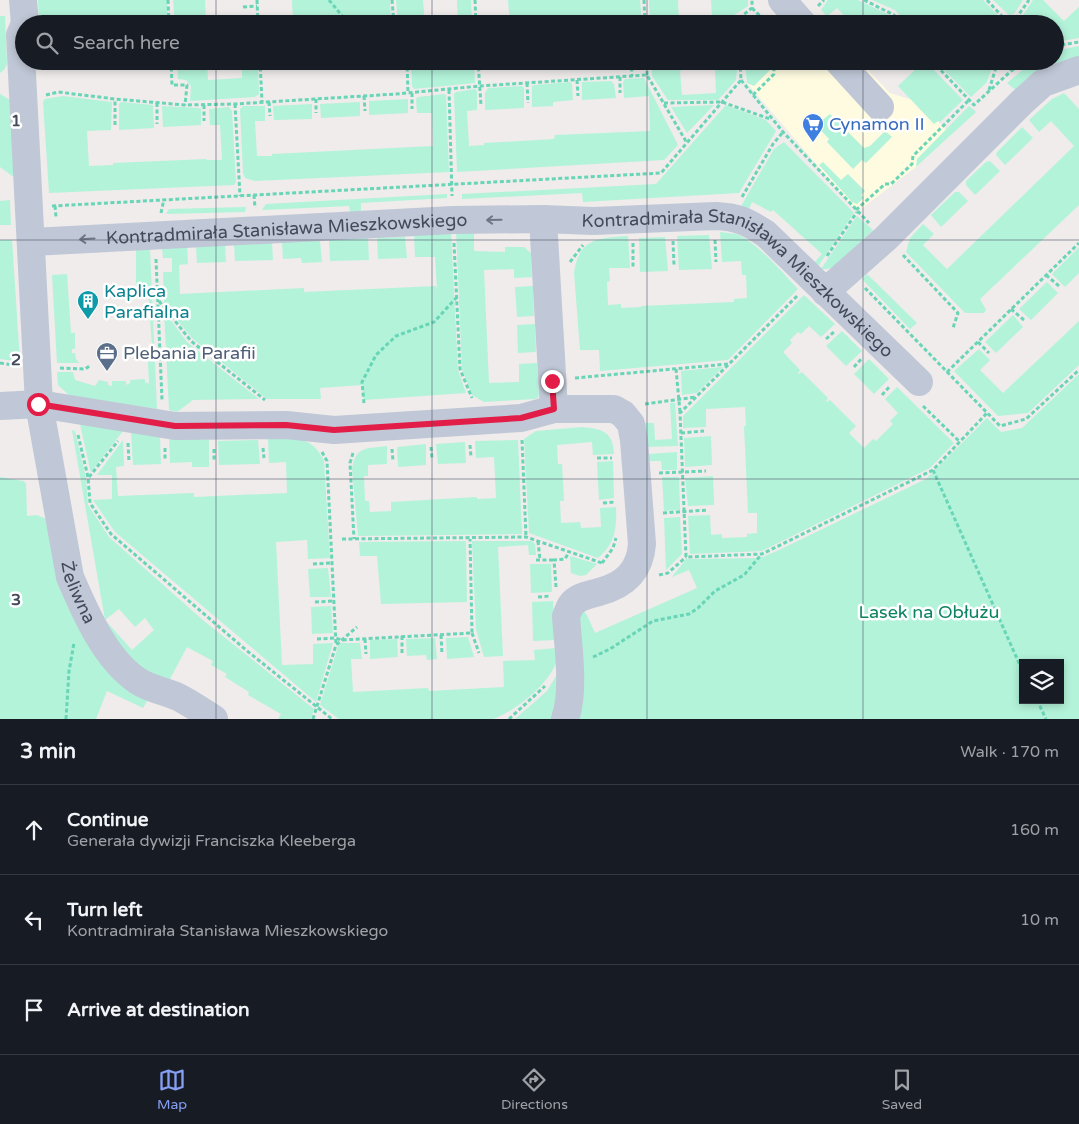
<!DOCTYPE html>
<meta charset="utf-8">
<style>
:root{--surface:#171b24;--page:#20242c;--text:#f1f3f6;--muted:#9ea1a6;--line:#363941;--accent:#869ff3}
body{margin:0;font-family:"Varela Round",sans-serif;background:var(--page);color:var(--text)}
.controls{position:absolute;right:15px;bottom:15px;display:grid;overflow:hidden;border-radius:0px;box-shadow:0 2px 8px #0003}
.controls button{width:45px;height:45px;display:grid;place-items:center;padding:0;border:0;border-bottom:1px solid var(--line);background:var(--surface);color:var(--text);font:25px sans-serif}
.stop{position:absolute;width:15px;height:15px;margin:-11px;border:4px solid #e11d48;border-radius:50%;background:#fff}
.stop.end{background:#e11d48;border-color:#fff;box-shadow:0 1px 5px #0008}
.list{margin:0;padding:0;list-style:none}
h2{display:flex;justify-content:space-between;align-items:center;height:65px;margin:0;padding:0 20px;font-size:21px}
h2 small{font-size:16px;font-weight:400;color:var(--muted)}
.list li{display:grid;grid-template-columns:32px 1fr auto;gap:15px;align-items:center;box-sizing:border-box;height:90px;padding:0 20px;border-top:1px solid var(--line)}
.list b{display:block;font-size:19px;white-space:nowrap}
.list p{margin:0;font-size:16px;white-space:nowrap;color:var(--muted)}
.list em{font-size:16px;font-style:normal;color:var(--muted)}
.icon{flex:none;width:28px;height:28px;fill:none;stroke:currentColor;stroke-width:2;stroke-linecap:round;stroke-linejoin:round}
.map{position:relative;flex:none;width:1079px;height:719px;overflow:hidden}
.search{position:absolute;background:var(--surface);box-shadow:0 2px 8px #0003;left:15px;right:15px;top:15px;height:55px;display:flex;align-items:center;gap:12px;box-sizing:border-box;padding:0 18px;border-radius:28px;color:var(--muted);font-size:19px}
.sheet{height:335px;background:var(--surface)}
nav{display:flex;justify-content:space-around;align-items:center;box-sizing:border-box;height:70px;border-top:1px solid var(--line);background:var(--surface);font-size:14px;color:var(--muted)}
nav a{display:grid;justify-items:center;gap:2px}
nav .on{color:var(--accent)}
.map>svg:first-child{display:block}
</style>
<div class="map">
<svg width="1079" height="719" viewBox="0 0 1079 719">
<rect width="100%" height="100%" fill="#efeceb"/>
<polygon fill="#fefbe1" points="749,61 859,61 890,93 919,102 951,135 916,167 857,212 747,83 745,64"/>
<g fill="#b3f3da" fill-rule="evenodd">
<polygon points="38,0 167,0 168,24 39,24"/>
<polygon points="173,0 205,0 206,24 175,24"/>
<polygon points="292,0 390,0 391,24 293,24"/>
<polygon points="396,0 423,0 425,24 398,24"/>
<polygon points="457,0 471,0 472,24 458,24"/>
<polygon points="508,0 640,0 642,24 510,24"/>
<polygon points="649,0 678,0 679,24 650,24"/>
<polygon points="711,0 748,0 748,6 731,17 712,17"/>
<polygon points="828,0 858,0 891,16 898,24 845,24 848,20 837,8 827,16 821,10"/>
<polygon points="872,0 983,0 1006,24 907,24 895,10"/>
<polygon points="993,0 1023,0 1014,14 1009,15"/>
<polygon points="1033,0 1043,0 1064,21 1079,7 1079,38 1055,42 1055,24 1017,24"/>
<polygon points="0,16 5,16 7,64 4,70 0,73"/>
<polygon points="1079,46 1079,60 1057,66 1052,61 1055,61 1055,51"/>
<polygon points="65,61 169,61 170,70 79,63"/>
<polygon points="177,61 207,61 208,80 242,78 242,61 258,61 259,94 255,97 190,101 191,86 186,80 178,79"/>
<polygon points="295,61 393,61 394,63 295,67"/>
<polygon points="411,61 425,61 425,63 474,61 475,83 414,89 412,86"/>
<polygon points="652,61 681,61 682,70 680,71 682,95 716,93 715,68 735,69 737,70 736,80 718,100 668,100 652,76"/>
<polygon points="748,61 764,61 771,69 754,86 747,83 745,64"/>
<polygon points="917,61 927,61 929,65 963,100 940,122 938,121 934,124 898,86 920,65"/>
<polygon points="940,61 994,61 987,82 971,97 938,64"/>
<polygon points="1033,61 1042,61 1049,69 1018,92 1007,83"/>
<polygon points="644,78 678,145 664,160 457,172 454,94 456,92 475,89 477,91 477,110 467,111 469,146 484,145 484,143 554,139 555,135 650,131 649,96 624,98 623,82 625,79"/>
<polygon points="611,81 614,84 616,98 582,100 582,82"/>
<polygon points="570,82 572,84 573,100 553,102 553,106 532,107 532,86 534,85"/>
<polygon points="522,86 524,88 524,108 485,110 485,93 488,88"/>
<polygon points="1064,93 1079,109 1079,205 980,299 986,310 984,313 965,313 906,252 910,238 923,224 934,234 923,245 947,269 1074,146 1051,121 1039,132 1029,120 1052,99"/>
<polygon points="0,94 10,100 15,178 0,167"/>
<polygon points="444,94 446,95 449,172 255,181 245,178 243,173 240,109 243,106 265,106 265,121 255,121 257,156 272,156 272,154 433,146 432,113 417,113 416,99 418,97"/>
<polygon points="63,96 112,102 111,130 87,131 89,166 113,165 113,163 206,159 207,160 222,160 220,125 210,125 209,109 229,107 232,111 236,182 234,185 49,193 43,102 45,99"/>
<polygon points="408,99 408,113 369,115 369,101"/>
<polygon points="121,102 153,105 154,128 119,130 119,104"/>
<polygon points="360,102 360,116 321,118 320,104"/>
<polygon points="312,104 312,119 274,120 273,106"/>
<polygon points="714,105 687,133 671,107"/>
<polygon points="726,105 766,120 776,131 739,193 583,202 582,193 462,199 462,194 656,184"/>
<polygon points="162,106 199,108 201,109 201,125 163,127"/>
<polygon points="969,106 976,112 916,167 917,159"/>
<polygon points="830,114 864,148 870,146 885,131 892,137 866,163 862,160 853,169 827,142 829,139 816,125"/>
<polygon points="1022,127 1033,138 1005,165 996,155 997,152"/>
<polygon points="784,142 854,213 817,268 812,265 822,254 773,210 771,212 752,202 748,211 740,208 774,149"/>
<polygon points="990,161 1000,171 975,195 966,185 966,181 986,162"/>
<polygon points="823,162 841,180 848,174 865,191 861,195 864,198 857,204 852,202 819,165"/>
<polygon points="955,192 959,192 968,201 941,227 931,215"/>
<polygon points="447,194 447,198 361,203 361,211 350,212 349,206 262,210 266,204"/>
<polygon points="10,200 11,225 0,225 0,201"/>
<polygon points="246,207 245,212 166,214 169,209"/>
<polygon points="857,216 873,230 834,267 827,269 821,269"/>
<polygon points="456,231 474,231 474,251 505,252 505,247 524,247 531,253 532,277 514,278 514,269 484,270 489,383 519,382 519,364 537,363 539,394 538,398 535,399 484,402 472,395 462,369"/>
<polygon points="451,232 458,370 466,393 364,400 362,385 320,388 321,399 267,399 192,338 164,304 163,272 172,272 172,258 163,258 162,247 187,245 188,264 179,265 180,294 304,288 304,292 436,286 437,290 435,257 415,257 414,234"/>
<path d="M720 232C725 233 731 233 736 234 756 241 783 273 798 289L728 360 600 371 599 350H580L574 273C579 238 598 238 628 236L630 268H609L610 281 607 282 608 305 621 304V308L641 307V306L734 302V299L747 298 746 275H742L741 261 722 262Z"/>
<polygon points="709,235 712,269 679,270 677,236"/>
<polygon points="405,237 407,258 378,259 377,238"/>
<polygon points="665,237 668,271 640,272 639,238"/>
<polygon points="368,238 369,260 330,261 329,240"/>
<polygon points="0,240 12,240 20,362 0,359"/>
<polygon points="320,240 322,262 302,263 301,258 283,259 282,242"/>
<polygon points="225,243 226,262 197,263 196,246"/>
<polygon points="272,243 273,260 235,261 234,244"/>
<polygon points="1079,247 1079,273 1065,287 1052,274"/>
<polygon points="150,248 157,409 70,396 58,385 57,372 73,372 75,380 95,386 99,380 108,382 108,385 112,386 112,381 126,381 126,385 129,383 130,385 130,380 145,379 145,384 146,382 149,384 148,362 153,361 148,289 136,288 136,249"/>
<polygon points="67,274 71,333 75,333 75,349 72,349 72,353 75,353 76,359 79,363 57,363 52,275"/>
<polygon points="867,274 917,323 910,329 862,279"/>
<polygon points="1047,282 1058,293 1031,320 1019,309"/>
<polygon points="533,286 534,316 517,317 515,287"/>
<polygon points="804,295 835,324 821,337 809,326 801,334 798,332 790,340 792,343 783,352 800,370 798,373 798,374 802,372 828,398 826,401 827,402 830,400 856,426 849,433 864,448 873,439 876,441 893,424 890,421 898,413 885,399 897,387 954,443 930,468 762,551 690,554 688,516 710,515 711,535 722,534 722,538 747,537 747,534 757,533 757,513 748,513 744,426 746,426 745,407 706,409 706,427 683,428 683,416"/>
<polygon points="164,311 187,342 259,399 193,400 177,412 169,410"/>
<polygon points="1013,315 1023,327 996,353 985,342"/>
<polygon points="1079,321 1079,365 1028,413 998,416 954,371 979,349 990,360 980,370 1003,393"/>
<polygon points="535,324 536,352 518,353 517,325"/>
<polygon points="842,331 862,351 846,366 826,346"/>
<polygon points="869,359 889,379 874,394 854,374"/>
<polygon points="723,367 697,393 682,395 681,371"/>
<path d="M1079 374V719H570L576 616 581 608 587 615 595 633 697 588 689 570 672 577 686 559 760 558 777 551 926 479 987 418 1001 432 1022 428ZM1023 663H1060V700H1023Z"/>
<polygon points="670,403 675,403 678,446 646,447 645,423 654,423 655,440 672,439"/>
<polygon points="80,424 123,431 91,472 90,469"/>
<path d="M582 427C602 429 613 431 614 454L593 455 592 442 557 445 558 464H562L564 501H560L561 523 580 522 581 528 601 527 600 508 616 507C617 528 615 544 598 558L529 533 524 439 536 431Z"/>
<path d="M72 430 75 431 86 478 88 505 109 537 204 621 314 709 311 719H278L281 714 248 695 249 692 225 677 227 674 211 665 213 661 187 647 170 679 158 684 122 661 105 620ZM119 609 135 627 145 618 154 630 132 650 105 620Z"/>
<polygon points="131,432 160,436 161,464 133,465"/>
<polygon points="711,436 712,465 685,467 684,438"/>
<polygon points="169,437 209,440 209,467 192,467 192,462 170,463"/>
<path d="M268 439C293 439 312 434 324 461L330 558 308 559 307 540 276 542 282 665 313 664V644L333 643 316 702 115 532 93 500 112 499V475H97L123 440 124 466 116 467 118 496 194 493V497L287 493 286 462 269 463Z"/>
<polygon points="258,440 260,464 219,465 218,441"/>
<path d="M518 440 522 534 358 536 352 469C356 445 367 449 387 446V464L368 465V476H364L365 501H369L370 512 391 511V502L477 497V499L496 498 494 457 476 458 475 441Z"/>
<polygon points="465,442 466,463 438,464 436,444"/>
<polygon points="426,444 426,465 398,467 397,447"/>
<polygon points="677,452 677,470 662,470 661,461 649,461 648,454"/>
<polygon points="613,461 614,498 599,500 597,462"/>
<polygon points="713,476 714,505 688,506 685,478"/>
<polygon points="0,477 23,481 26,483 27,516 37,515 46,519 53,543 150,696 143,708 107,691 96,719 0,719"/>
<polygon points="662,477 679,477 680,510 664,511"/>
<polygon points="680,517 682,554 666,570 664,518"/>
<polygon points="466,541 467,602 381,604 377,556 360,556 359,542"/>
<polygon points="472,541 531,541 535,544 536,555 529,555 528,545 498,547 503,656 484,657 476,629"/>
<polygon points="570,556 597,564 586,575 580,576 571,573"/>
<polygon points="530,564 551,564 552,592 531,593"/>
<polygon points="328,568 331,597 310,597 308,569"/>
<polygon points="553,601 555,640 533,641 532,602"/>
<polygon points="331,606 333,633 312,634 311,607"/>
<polygon points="468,637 474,657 447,659 446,638"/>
<polygon points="435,638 437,659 427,660 426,655 407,656 406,639"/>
<polygon points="397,639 398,657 370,659 370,640"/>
<path d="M339 643H360L362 659H351L353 692 428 688 429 691 504 687 503 661 535 660 534 650 556 648C556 653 557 659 556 663 548 685 514 712 493 719H339L320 705Z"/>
<polygon points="562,666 552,719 515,719 547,691"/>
</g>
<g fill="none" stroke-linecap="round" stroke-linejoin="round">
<g stroke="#68d5b6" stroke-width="3" stroke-dasharray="4 2.5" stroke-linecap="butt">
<polyline points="168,0 169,24"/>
<polyline points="257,0 258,24"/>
<polyline points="329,0 343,17 351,24"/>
<polyline points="392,0 394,24"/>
<polyline points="475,0 476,24"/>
<polyline points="644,0 645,24"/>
<polyline points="864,0 894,15 902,24"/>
<polyline points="987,0 1009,24"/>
<polyline points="818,6 824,0"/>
<polyline points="243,7 257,6"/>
<polyline points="752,8 766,22"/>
<polyline points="717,21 738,21"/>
<polyline points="738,24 738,19 752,8 752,0"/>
<polyline points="1012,24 1029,0"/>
<polyline points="1055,46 1079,42"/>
<polyline points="171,61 172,85 187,85 185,105"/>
<polyline points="260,61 262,102"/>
<polyline points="407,61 408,93"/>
<polyline points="478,61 481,105"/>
<polyline points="631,61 632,76"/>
<polyline points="932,61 974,105 1011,71 1027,61"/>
<polyline points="719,64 740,63"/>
<polyline points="647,75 647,61"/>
<polyline points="620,77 620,93"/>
<polyline points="577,80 578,96"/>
<polyline points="741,80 783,132 869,223"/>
<polyline points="527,83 528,103"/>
<polyline points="449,90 452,196"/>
<polyline points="989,90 998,61"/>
<polyline points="412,93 412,109"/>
<polyline points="46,95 58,92 115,99 185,105 235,104 396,94 480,86 647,75 687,143"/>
<polyline points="753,95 774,74 774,61"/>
<polyline points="364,96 365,111"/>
<polyline points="316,99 316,113"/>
<polyline points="269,102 270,116"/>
<polyline points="157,103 157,124"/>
<polyline points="664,103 722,102 770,119"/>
<polyline points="235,104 240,196"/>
<polyline points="204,105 204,121"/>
<polyline points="115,125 115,99"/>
<polyline points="254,195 255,208"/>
<polyline points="742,197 773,144 783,132"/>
<polyline points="52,206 661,173 741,80 740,61"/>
<polyline points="55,206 56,217"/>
<polyline points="856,210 885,184 891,184 912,164 913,156 969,100"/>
<polyline points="161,213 164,199"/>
<polyline points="715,240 716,262"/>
<polyline points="673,241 674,265"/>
<polyline points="454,243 460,369 472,398"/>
<polyline points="633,243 633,267"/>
<polyline points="903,255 958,313 953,328"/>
<polyline points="827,256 857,212"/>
<polyline points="156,259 162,400"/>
<polyline points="570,262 583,245"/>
<polyline points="1046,275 1059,286"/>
<polyline points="865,288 1000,426 1026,419 1079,370"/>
<polyline points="797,296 680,413 686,557 762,554 933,470 987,413"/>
<polyline points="159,301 191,341 265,400"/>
<polyline points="1011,309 1024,320"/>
<polyline points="826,339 835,331"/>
<polyline points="978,342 989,353"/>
<polyline points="0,363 13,365"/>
<polyline points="854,367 862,358"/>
<polyline points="60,368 85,369 91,365"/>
<polyline points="676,369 680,412"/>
<polyline points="947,372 1079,243"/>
<polyline points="575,378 728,364"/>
<polyline points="882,395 890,386"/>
<polyline points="364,403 362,382 376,355 396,336 434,322 457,297"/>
<polyline points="645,404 696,397"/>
<polyline points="923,406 960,442"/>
<polyline points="681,433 704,431"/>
<polyline points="78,435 88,477 90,503 111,534 246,650 332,719"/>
<polyline points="522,440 526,537"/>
<polyline points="128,443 129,462"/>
<polyline points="470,445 471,457"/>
<polyline points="431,447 432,459"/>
<polyline points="165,448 165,460"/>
<polyline points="263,448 264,458"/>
<polyline points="214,449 214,461"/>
<polyline points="392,449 393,461"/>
<polyline points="322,452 327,461 336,645"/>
<polyline points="353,453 350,463 354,539"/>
<polyline points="597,458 612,458"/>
<polyline points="933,470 1023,672"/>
<polyline points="659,473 706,471"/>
<polyline points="89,477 118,441"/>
<polyline points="603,503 615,502"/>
<polyline points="663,513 708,510"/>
<polyline points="342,539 526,537 602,563"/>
<polyline points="538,541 540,560"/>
<polyline points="536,560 554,560"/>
<polyline points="602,563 613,548 616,538"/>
<polyline points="313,564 331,563"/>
<polyline points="659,575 668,573 686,557"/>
<polyline points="556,587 554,560 565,559 569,552"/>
<polyline points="538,597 550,596"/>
<polyline points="315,602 333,601"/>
<polyline points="472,633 479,653"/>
<polyline points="441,635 442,654"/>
<polyline points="402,636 402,653"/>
<polyline points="317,639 335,638 342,640 472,633 470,539"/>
<polyline points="365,639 366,654"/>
<polyline points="593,657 610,649 653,621 689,614 698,608 715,591 744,575 761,555"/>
<polyline points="1037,700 1046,719"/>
<polyline points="66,719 69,671 74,643"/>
<polyline points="313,719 336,645 357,627"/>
<polyline points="509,719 545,686"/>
</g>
<g stroke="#c0c7d6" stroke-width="28">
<polyline points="23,0 25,24"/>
<polyline points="782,0 803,24"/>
<path id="s1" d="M24 26 20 35 39 404 70 577C85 612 105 659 138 681 150 689 165 691 178 697 190 703 202 711 214 719"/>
<polyline points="838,61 880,107"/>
<polyline points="543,219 554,409"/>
<path id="s2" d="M32 242 453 220 543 219 593 221 716 216C738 217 748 222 766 234L919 382"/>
<polyline points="825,292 886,238 1023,101 1043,83 1079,70"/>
<path d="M0 406 39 404 175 426 286 425 334 430 521 418 554 409H614L623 414 631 424 634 440 642 544C640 571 625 585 599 592 589 595 578 596 571 605 569 608 568 612 566 616 568 647 575 690 565 719"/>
</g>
</g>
<defs><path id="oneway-shaft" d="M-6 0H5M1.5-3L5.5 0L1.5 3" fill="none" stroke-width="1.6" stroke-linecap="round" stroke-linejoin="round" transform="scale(1.25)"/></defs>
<g stroke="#6e7686">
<use href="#oneway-shaft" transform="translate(494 220) rotate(179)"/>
<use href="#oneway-shaft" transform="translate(87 239) rotate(177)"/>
</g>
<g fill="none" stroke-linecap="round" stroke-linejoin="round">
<polyline stroke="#e11d48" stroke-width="6" points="38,404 175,426 286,425 334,430 521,418 554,409 552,381"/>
</g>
<path fill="none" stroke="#424a5b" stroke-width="1" stroke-opacity="0.55" d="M216 0V24M432 0V24M647 0V24M863 0V24M216 61V719M432 61V719M647 61V719M863 61V719M0 240H1079M0 479H1079"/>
<defs>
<g id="supermarket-pin" transform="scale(1.125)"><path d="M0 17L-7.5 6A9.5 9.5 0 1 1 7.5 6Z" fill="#3f7fe0" stroke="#fff"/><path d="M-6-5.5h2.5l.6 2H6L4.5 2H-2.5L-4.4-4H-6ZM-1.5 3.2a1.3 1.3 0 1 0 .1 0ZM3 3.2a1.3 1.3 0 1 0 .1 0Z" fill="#fff"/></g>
<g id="building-pin" transform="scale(1.125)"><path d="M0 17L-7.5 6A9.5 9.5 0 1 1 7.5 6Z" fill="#0f9aa8" stroke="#fff"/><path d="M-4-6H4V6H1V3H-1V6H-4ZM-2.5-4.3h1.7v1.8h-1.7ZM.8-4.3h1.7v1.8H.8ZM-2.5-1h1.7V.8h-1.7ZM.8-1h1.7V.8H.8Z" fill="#fff"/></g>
<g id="office-pin" transform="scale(1.125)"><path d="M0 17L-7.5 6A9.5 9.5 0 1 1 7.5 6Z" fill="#5c6f8a" stroke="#fff"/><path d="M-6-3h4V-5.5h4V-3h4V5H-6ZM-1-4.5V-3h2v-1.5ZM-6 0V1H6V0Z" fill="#fff"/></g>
</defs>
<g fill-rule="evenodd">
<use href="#supermarket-pin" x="813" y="124"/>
<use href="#building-pin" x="88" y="301"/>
<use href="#office-pin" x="107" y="353"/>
</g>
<g text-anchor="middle" stroke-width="5" stroke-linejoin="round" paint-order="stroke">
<g font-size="18" fill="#366cbe" stroke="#fff" text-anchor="start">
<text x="829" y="130">Cynamon II</text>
</g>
<g font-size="18" fill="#424a5b" stroke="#fff">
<text dy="6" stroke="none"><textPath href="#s2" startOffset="255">Kontradmirała Stanisława Mieszkowskiego</textPath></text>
<text dy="6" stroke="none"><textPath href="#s2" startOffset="731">Kontradmirała Stanisława Mieszkowskiego</textPath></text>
<text dy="6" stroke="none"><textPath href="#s1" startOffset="572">Żeliwna</textPath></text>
</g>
<g font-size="18" fill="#0d838f" stroke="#fff" text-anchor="start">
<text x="104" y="297">Kaplica<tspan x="104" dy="21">Parafialna</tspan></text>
</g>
<g font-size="18" fill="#4e5e75" stroke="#fff" text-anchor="start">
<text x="123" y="359">Plebania Parafii</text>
</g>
<g font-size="18" fill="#0c8461" stroke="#fff">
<text x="929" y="618">Lasek na Obłużu</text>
</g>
</g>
<g font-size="16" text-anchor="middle" font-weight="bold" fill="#424a5b" stroke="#fff" stroke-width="5" stroke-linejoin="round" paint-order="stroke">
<text x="16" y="126">1</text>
<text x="16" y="365">2</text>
<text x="16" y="605">3</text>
</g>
</svg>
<div class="controls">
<button><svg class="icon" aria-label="layers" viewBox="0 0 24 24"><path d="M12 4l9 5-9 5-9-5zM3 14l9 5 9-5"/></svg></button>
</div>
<div class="stop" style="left:38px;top:404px"></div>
<div class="stop end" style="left:552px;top:381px"></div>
<div class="search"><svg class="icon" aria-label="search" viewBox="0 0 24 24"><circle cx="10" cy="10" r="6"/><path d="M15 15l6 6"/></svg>Search here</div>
</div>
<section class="sheet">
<h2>3 min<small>Walk · 170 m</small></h2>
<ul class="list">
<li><svg class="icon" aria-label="ahead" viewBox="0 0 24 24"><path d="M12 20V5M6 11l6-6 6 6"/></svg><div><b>Continue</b><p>Generała dywizji Franciszka Kleeberga</p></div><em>160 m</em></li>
<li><svg class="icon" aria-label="left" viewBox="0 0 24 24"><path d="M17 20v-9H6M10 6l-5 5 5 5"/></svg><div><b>Turn left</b><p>Kontradmirała Stanisława Mieszkowskiego</p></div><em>10 m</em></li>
<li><svg class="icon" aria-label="arrive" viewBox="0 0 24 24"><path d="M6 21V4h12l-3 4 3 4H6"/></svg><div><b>Arrive at destination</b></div></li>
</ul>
</section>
<nav>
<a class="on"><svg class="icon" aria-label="map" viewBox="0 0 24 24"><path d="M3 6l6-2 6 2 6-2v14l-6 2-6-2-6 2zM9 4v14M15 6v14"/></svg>Map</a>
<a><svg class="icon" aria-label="directions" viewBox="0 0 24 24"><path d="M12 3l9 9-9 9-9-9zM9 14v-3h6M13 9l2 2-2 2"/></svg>Directions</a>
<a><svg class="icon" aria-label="saved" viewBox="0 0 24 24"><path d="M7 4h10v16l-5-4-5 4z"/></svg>Saved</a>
</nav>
